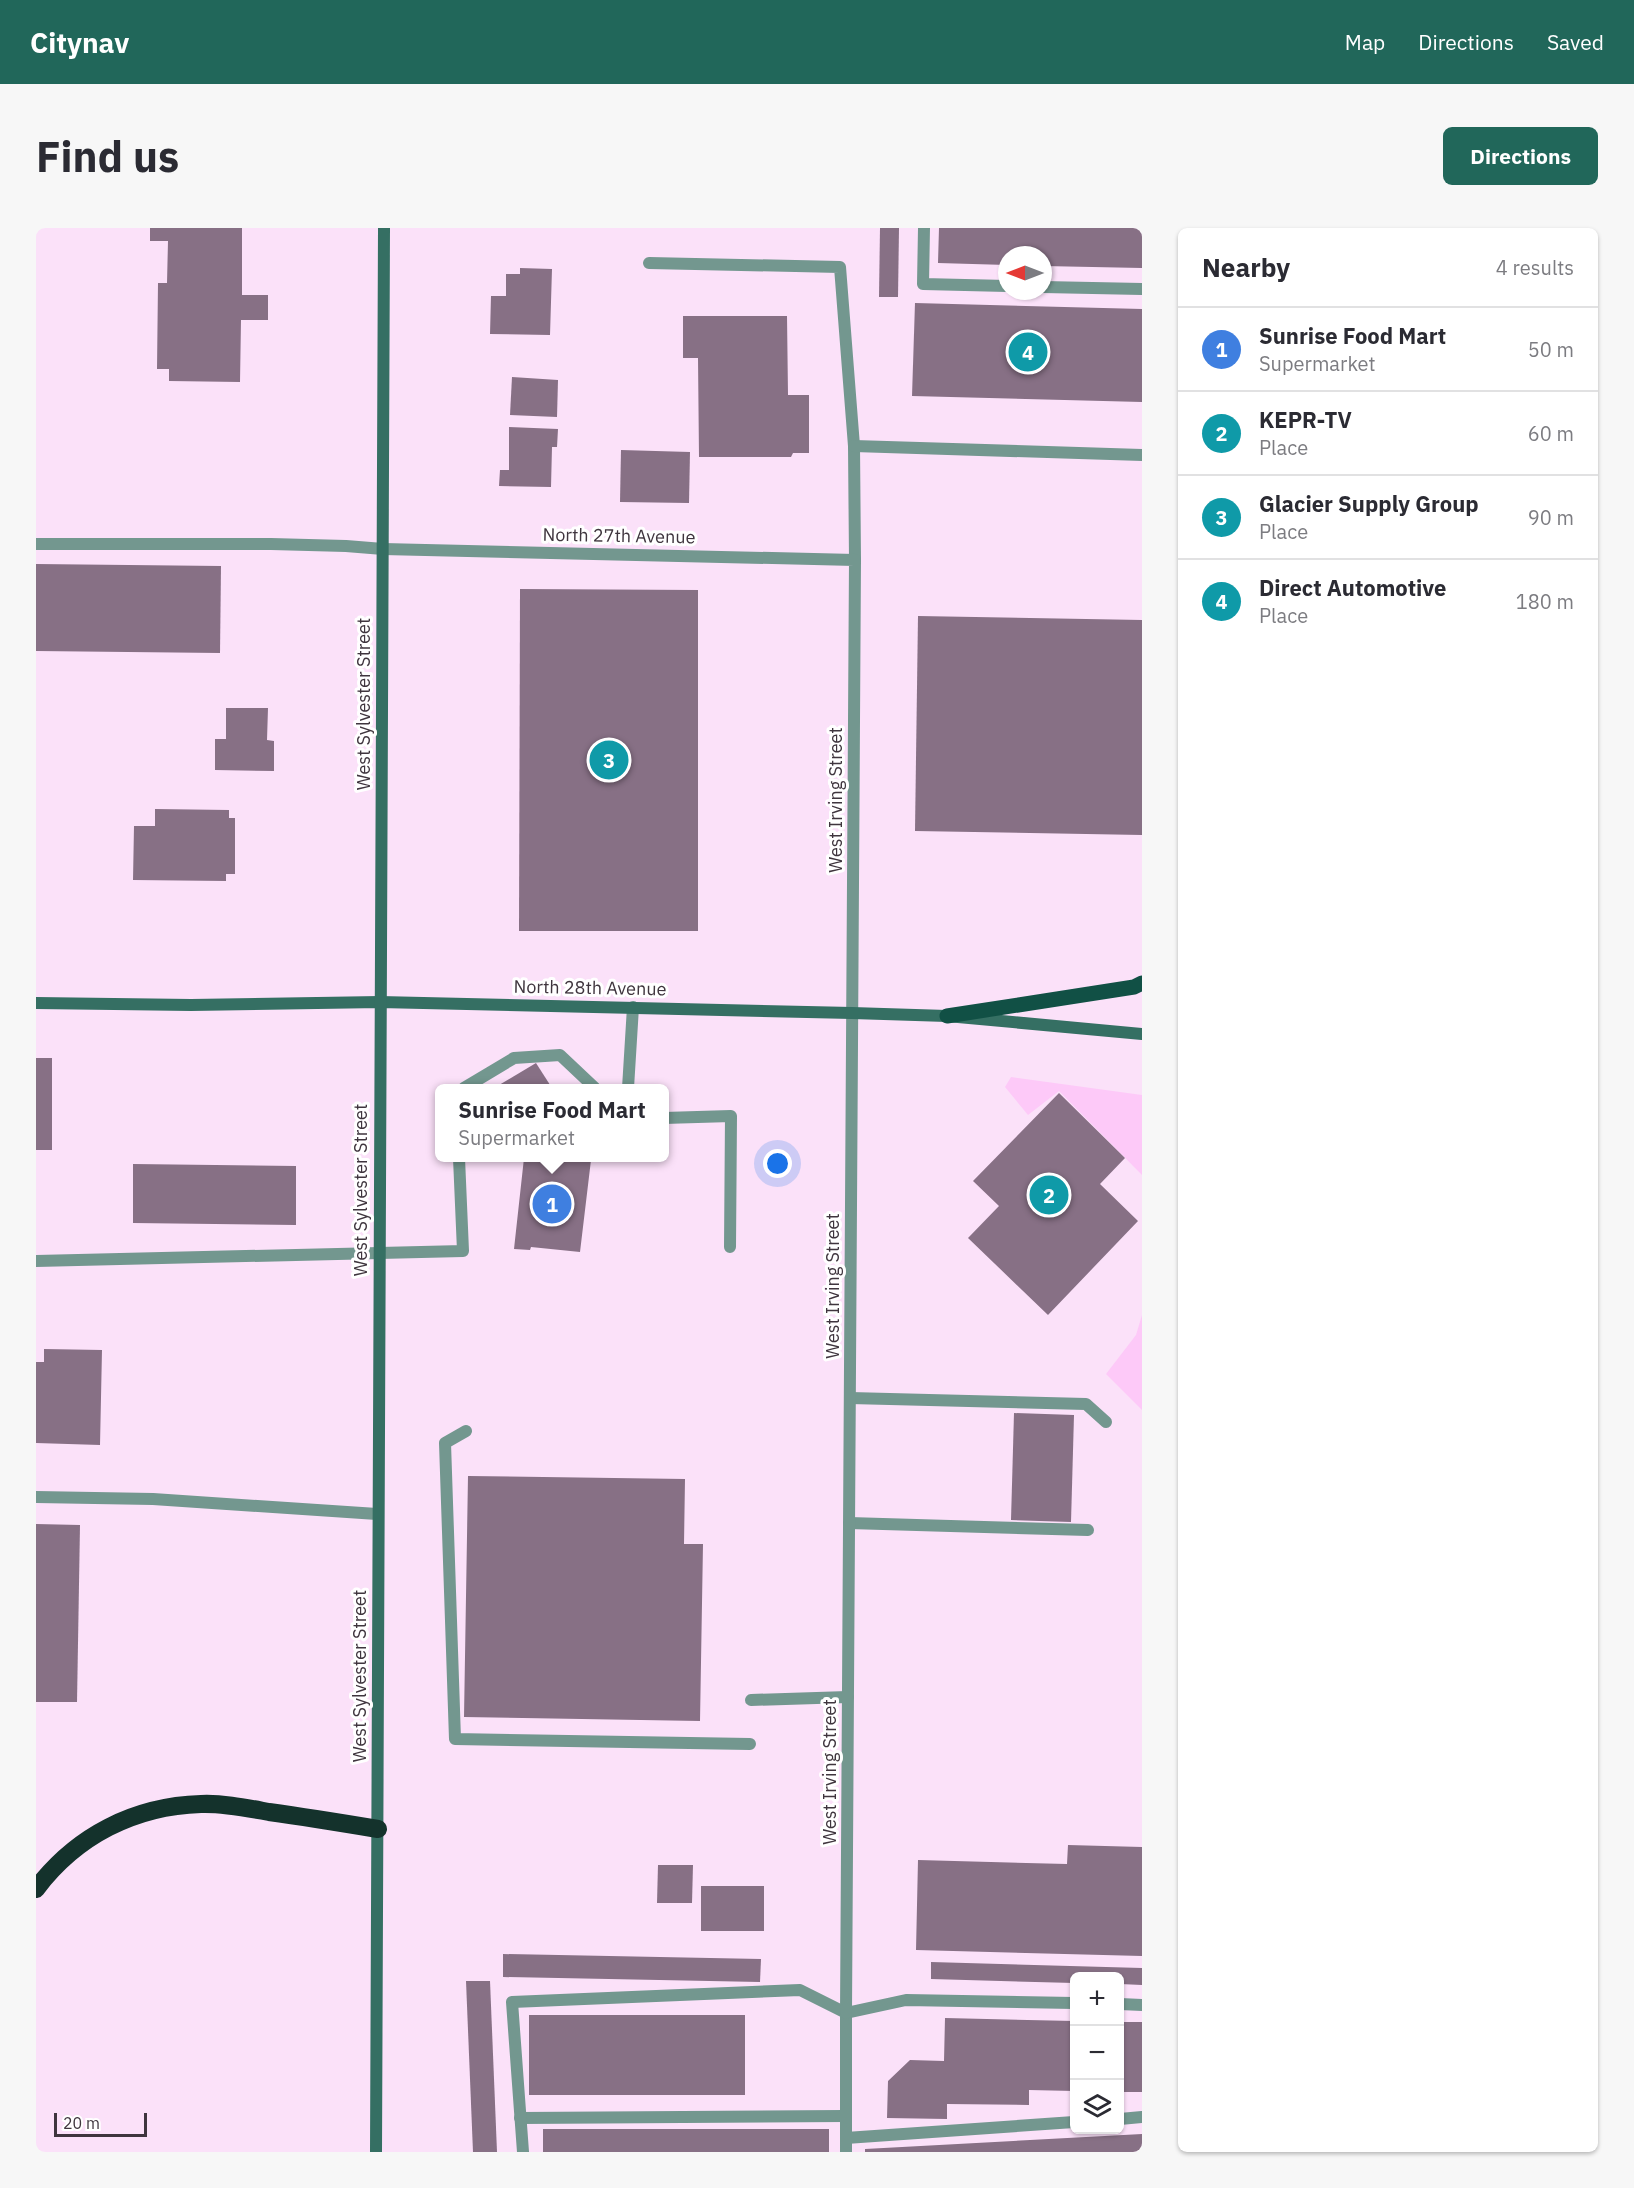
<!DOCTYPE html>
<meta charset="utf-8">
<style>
:root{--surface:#fff;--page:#f7f7f7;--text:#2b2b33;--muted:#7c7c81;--line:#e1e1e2;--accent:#21675a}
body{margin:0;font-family:"IBM Plex Sans",sans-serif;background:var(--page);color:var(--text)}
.controls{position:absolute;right:18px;bottom:18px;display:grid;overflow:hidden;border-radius:9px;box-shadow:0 2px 4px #0004}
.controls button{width:54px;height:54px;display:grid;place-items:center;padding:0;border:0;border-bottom:2px solid var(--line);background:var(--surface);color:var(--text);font:30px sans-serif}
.compass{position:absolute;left:962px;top:18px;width:54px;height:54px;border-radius:50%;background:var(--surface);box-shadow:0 2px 4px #0004;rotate:270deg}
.scale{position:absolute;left:18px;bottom:15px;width:93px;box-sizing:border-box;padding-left:6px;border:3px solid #3f353e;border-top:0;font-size:16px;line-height:21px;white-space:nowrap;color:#3f353e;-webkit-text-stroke:4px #fff;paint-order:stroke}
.you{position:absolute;left:742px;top:936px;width:21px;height:21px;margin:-15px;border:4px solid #fff;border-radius:50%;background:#1a73e8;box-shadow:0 0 0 9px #1a73e833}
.badge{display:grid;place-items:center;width:39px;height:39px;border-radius:50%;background:var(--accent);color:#fff;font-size:20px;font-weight:700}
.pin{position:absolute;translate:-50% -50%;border:3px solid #fff;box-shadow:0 2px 6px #0006}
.popup{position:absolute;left:399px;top:856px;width:234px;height:78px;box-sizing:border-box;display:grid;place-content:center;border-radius:9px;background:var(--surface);filter:drop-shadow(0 2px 4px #0005);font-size:20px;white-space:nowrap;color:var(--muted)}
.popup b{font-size:22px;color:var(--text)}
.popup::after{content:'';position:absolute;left:50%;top:100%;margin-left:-12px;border:12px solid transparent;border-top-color:var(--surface)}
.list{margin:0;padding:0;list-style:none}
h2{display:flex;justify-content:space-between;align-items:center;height:78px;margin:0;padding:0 24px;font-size:26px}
h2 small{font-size:20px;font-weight:400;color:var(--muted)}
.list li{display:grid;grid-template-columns:39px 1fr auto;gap:18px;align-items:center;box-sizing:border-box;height:84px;padding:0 24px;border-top:2px solid var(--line)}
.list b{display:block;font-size:22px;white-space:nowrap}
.list p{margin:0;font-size:20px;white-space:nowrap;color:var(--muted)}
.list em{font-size:20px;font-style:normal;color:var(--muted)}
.icon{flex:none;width:33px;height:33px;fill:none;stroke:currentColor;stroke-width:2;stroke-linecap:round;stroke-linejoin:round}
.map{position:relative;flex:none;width:1106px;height:1924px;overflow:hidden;border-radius:9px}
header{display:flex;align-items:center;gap:36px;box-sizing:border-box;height:84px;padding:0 30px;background:var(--accent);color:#fff}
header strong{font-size:28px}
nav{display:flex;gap:33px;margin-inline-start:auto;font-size:21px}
.intro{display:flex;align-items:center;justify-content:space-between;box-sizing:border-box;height:144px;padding:0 36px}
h1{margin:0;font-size:42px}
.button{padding:15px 27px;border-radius:9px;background:var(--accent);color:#fff;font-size:21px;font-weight:700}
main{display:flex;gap:36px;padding:0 36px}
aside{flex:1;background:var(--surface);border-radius:9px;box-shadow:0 2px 4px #0004}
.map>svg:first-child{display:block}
</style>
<header>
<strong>Citynav</strong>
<nav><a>Map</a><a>Directions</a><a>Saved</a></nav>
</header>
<div class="intro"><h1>Find us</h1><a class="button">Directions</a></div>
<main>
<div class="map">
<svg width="1106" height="1924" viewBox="0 0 1106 1924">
<rect width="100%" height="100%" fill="#fbe1f9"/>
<g fill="#fdc9f8">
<polygon points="975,849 1106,867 1106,947 1023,863 992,887 969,859"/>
<polygon points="1106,1087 1106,1182 1070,1146 1100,1107"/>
</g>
<g fill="#877085">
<polygon points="114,0 206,0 206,67 232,67 232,92 205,92 204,154 133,153 133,141 121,141 122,55 131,55 132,13 114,13"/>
<polygon points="844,0 863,0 862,69 843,69"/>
<polygon points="903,0 1106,0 1106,40 1007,38 1007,27 971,27 971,37 902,35"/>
<polygon points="484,40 516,41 514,107 454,106 455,68 470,68 470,46 484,46"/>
<polygon points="879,75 1106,81 1106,174 876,168"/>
<polygon points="647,88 751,88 752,167 773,167 773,225 757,225 755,229 663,229 662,130 647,130"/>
<polygon points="476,149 522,152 521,189 474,187"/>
<polygon points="473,199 522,201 521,219 516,219 515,259 463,258 464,242 473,242"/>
<polygon points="585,222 654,224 653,275 584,274"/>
<polygon points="0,336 185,338 184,425 0,423"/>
<polygon points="484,361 662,362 662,703 483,703"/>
<polygon points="882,388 1106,392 1106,607 879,603"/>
<polygon points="190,480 232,480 231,512 238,513 238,543 179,542 179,511 190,511"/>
<polygon points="119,581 193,582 193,590 199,590 199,646 190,646 190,653 97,652 98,598 119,598"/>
<rect x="0" y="830" width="16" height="92"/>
<polygon points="500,835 516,860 458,860"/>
<polygon points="1023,865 1089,930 1064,956 1102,993 1012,1087 932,1010 963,978 937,953"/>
<polygon points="488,930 528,930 555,932 544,1024 495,1019 494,1022 478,1021"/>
<polygon points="97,936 260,938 260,997 97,995"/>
<polygon points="8,1121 66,1122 64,1217 0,1215 0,1134 8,1134"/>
<polygon points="978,1185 1038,1187 1035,1294 975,1292"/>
<polygon points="432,1248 649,1251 648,1316 667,1316 664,1493 428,1489"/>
<polygon points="0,1296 44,1297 41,1474 0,1474"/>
<polygon points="1032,1617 1106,1619 1106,1728 880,1722 882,1632 1031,1636"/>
<polygon points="622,1637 657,1637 656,1675 621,1675"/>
<rect x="665" y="1658" width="63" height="45"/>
<polygon points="467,1726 725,1731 724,1754 467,1749"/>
<polygon points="895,1734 1106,1740 1106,1757 1084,1756 1084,1748 1038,1748 1038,1755 895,1751"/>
<polygon points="430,1753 454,1753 461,1924 437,1924"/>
<rect x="493" y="1787" width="216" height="80"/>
<polygon points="909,1790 1038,1793 1038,1863 993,1862 993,1877 911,1876 911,1891 851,1890 852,1853 874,1832 908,1833"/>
<rect x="1084" y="1794" width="22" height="70"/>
<rect x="507" y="1901" width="286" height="23"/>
<polygon points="1106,1906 1106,1924 829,1924 829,1921"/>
</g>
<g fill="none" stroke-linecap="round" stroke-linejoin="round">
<g stroke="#73978f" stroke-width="12">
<polyline points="888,0 887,56 971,58"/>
<polyline points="613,35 804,39 818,218 819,332"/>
<polyline points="1007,59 1106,61"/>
<polyline points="818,218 1106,227"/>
<polyline points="0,316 235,316 310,318 347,321"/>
<polyline points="428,860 478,830 524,827 559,860"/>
<polyline points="592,860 597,779"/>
<polyline points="628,890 695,888 694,1019"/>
<polyline points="0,1033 427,1023 423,930"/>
<polyline points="814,1170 1050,1176 1070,1194"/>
<polyline points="430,1203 409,1215 419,1511 714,1516"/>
<polyline points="0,1269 117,1271 341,1286"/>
<polyline points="813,1295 1052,1302"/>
<polyline points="715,1472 812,1469"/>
<polyline points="1084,1776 1106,1777"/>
<polyline points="484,1890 809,1888"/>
<polyline points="1084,1891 1106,1889"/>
<polyline points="810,1910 1038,1894"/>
<polyline points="487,1924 476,1774 764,1762 810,1785 870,1772 1038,1775"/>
<polyline points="810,1924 810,1785"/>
</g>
<polyline stroke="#73978f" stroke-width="12" points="347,321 819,332 810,1785"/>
<g stroke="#356f63" stroke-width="12">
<polyline points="0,775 155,777 344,774 816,785 911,788 1106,806"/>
<polyline points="340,1924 348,0"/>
</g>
<polyline stroke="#115045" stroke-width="15" points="911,788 1098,759 1106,755"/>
<path stroke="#14322c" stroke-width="18" d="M0 1661C40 1608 98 1578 165 1576 187 1575 211 1580 233 1584 269 1589 306 1595 342 1601"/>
</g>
<g text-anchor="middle" stroke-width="6" stroke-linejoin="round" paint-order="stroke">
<g font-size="18" fill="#3f353e" stroke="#fff">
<text transform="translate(583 308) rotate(1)" y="6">North 27th Avenue</text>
<text transform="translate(328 476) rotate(-90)" y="6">West Sylvester Street</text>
<text transform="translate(800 572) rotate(-90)" y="6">West Irving Street</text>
<text transform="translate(554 760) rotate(1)" y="6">North 28th Avenue</text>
<text transform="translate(325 962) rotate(-90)" y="6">West Sylvester Street</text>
<text transform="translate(797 1058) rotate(-90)" y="6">West Irving Street</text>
<text transform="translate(324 1448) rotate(-90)" y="6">West Sylvester Street</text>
<text transform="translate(794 1544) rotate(-90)" y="6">West Irving Street</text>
</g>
</g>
</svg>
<div class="controls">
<button>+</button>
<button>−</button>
<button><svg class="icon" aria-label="layers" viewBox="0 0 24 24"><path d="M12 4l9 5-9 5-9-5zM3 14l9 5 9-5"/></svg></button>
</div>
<svg class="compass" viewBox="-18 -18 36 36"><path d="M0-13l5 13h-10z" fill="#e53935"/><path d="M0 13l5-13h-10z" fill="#7c7c81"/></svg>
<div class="scale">20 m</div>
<div class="you"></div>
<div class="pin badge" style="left:516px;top:976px;background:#3f7fe0">1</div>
<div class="popup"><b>Sunrise Food Mart</b>Supermarket</div>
<div class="pin badge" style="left:1013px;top:967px;background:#0f9aa8">2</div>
<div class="pin badge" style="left:573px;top:532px;background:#0f9aa8">3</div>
<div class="pin badge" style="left:992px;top:124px;background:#0f9aa8">4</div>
</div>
<aside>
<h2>Nearby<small>4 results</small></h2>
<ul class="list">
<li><span class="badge" style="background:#3f7fe0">1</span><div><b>Sunrise Food Mart</b><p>Supermarket</p></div><em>50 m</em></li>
<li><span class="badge" style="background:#0f9aa8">2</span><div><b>KEPR-TV</b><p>Place</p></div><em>60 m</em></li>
<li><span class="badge" style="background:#0f9aa8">3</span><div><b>Glacier Supply Group</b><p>Place</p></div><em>90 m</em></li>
<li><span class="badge" style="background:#0f9aa8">4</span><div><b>Direct Automotive</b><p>Place</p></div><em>180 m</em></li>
</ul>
</aside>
</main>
